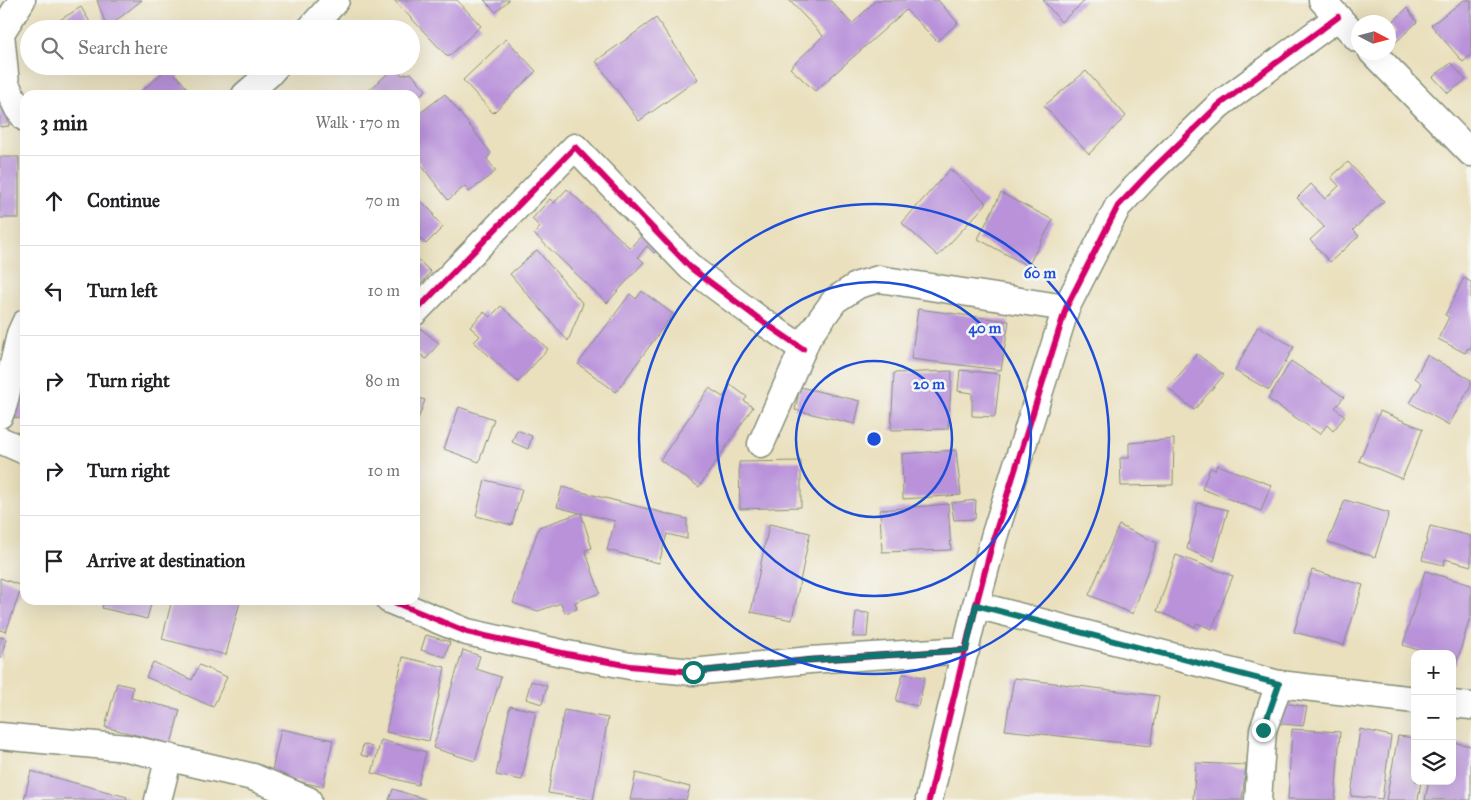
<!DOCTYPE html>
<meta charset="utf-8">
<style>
:root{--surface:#fff;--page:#f2f2f2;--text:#202124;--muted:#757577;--line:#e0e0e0}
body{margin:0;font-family:"IM FELL Great Primer",serif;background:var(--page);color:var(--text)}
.controls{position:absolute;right:15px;bottom:15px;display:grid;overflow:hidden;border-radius:10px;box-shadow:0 5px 20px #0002}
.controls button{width:45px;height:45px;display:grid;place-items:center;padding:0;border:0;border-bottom:1px solid var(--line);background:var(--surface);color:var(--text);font:25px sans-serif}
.compass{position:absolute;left:1351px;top:15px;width:45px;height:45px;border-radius:50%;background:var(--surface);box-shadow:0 5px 20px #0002;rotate:96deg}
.stop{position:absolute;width:15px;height:15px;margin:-11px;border:4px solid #0f766e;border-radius:50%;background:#fff}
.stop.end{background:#0f766e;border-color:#fff;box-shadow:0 1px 5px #0008}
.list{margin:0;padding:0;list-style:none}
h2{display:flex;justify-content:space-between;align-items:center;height:65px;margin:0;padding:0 20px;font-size:21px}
h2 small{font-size:16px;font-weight:400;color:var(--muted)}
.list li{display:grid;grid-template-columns:32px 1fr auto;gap:15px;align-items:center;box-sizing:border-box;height:90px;padding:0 20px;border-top:1px solid var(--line)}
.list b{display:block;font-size:19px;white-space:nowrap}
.list em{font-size:16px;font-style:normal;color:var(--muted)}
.icon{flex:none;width:28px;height:28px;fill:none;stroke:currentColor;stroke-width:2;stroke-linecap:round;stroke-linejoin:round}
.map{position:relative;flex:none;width:1471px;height:800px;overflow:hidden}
.search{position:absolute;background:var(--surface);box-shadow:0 5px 20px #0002;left:20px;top:20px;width:400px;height:55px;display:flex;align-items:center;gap:12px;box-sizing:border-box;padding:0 18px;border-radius:28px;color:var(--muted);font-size:19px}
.panel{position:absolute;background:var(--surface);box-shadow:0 5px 20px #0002;left:20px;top:90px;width:400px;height:515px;border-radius:15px}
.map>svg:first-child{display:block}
</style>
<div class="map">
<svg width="1471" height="800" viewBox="0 0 1471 800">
<rect width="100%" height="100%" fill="#f6f6f2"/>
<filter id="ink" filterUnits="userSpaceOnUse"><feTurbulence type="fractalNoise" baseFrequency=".02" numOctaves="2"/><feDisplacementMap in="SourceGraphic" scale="10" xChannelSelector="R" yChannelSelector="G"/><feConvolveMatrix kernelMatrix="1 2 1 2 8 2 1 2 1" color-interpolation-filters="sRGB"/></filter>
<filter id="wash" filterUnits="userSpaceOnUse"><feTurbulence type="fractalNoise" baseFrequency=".0096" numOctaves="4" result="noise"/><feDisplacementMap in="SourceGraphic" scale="20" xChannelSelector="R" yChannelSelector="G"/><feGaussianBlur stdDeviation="1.12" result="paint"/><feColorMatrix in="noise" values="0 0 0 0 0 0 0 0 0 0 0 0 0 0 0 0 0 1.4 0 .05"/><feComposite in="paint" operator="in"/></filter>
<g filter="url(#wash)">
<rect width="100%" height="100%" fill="#eae0bd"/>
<g id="blocks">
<g fill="#b992da">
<polygon points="97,0 142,0 107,28"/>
<polygon points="394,0 457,0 481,26 448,57"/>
<polygon points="484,0 509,0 496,12"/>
<polygon points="789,0 830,0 852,24 876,0 938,0 958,23 937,41 906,10 815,91 790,68 823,36"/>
<polygon points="1043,0 1086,0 1061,22"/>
<polygon points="1464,0 1471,0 1471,55 1463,62 1431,25"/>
<polygon points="81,7 94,29 45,29"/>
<polygon points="1407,8 1417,22 1396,42 1391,38 1396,33 1390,25"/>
<polygon points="656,18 698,79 639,121 596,61"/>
<polygon points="506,39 536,71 493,113 463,80"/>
<polygon points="1451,63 1466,80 1448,93 1433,77"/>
<polygon points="169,67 193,95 137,95"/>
<polygon points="395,67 402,75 411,73 426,90 415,100 415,95 364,95"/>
<polygon points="1086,71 1126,116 1089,154 1044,106"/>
<polygon points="445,94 491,153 487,159 496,171 469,192 465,186 448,200 415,157 415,117"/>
<polygon points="5,106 9,126 0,127 0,107"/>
<rect x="0" y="157" width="19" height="61"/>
<polygon points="1348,162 1384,201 1353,230 1359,236 1330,262 1310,240 1324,227 1297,198 1311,184 1325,199 1339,186 1331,177"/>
<polygon points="950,169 987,203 938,256 902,223"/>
<polygon points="567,189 630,248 642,235 657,250 654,253 647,246 638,257 644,262 607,303 534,234 540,227 532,219 550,199 554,203"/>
<polygon points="1001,193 1053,220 1028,266 978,239"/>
<polygon points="415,195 434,214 433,216 443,227 426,244 419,238 415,242"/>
<polygon points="537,250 583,304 568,341 510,274"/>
<polygon points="415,257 431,272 419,286 415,283"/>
<polygon points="1464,278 1471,282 1471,349 1468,348 1465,353 1438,339 1449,317 1445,315"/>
<polygon points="642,291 673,314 616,392 578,364 630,294 636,299"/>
<polygon points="501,306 548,349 518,382 474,342 480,336 470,327 484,312 490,317"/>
<polygon points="918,309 1009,321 1001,370 911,359"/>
<polygon points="416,325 439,343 426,359 415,350 415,327"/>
<polygon points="1258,326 1294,347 1269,390 1235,371"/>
<polygon points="1197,354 1224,375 1194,410 1168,388"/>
<polygon points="1427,355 1471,380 1471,385 1449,425 1410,403 1422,383 1415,378"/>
<polygon points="1291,361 1344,397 1335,408 1345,416 1333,431 1327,425 1320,434 1268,399"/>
<polygon points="960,370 1000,374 995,417 972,416 972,393 958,391"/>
<polygon points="952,371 948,429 891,430 894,373"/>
<polygon points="24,375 25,375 25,420 13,417"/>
<polygon points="731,385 747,397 744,401 753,407 699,487 660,460 709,388 723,397"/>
<polygon points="800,387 860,401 855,424 795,410"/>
<polygon points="415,397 425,400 415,428"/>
<polygon points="459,407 494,419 479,462 444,449"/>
<polygon points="1380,411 1423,429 1402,479 1359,461"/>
<polygon points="517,430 532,436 528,449 512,442"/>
<polygon points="1174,439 1173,485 1121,486 1120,458 1129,458 1129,443"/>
<polygon points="956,450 961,495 903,499 902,454"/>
<polygon points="801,461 801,507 740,509 739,462"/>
<polygon points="1217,465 1271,485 1261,511 1202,489 1210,468 1215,470"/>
<polygon points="485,480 522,489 512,525 476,516"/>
<polygon points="562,487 687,519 687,539 667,534 659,563 607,550 615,521 581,513 592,548 585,550 600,593 575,602 577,609 565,613 561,603 538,611 513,603 539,527 580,513 557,507"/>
<polygon points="976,500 975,519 954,520 951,503"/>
<polygon points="1345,500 1389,513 1375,557 1328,542"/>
<polygon points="1198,503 1228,510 1214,561 1187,549"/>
<polygon points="948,504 951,550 882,552 880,510"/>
<polygon points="769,524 810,533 792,620 751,612"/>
<polygon points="1119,525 1157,543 1133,614 1089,595"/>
<polygon points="1430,526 1471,536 1471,566 1445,559 1444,565 1422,560"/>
<polygon points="1176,555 1233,576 1212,629 1197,623 1195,627 1157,611"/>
<polygon points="1312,570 1363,585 1344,645 1294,632"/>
<polygon points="1425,571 1471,585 1471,614 1456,665 1452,664 1452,654 1430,654 1403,645"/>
<polygon points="0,578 22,586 6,632 0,630"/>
<polygon points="104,600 152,600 147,619 102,608"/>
<polygon points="172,600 232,600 240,602 226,655 162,639"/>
<polygon points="856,612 869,613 867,637 853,637"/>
<polygon points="426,635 450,642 445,657 421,650"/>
<polygon points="0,637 6,639 1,658 0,658"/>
<polygon points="463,650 480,656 476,669 501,677 475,761 433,748"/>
<polygon points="403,657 445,667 429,741 386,732"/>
<polygon points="153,662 192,680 199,665 227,677 213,707 146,677"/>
<polygon points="903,674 925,677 918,706 896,701"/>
<polygon points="1014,678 1159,696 1151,746 1005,730"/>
<polygon points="531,681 547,686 542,704 526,699"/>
<polygon points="117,683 133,687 131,698 180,710 171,744 105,727"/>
<polygon points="1279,702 1307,707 1303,726 1273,723"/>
<polygon points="510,706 536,711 522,780 496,775"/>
<polygon points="564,710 608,718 593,800 548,793"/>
<polygon points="281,729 333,740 323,787 271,775"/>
<polygon points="1292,729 1340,732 1335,800 1288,799"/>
<polygon points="1360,729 1391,736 1382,799 1351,796"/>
<polygon points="1398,736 1415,738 1415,781 1421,781 1418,800 1386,800"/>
<polygon points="381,740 426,752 418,785 372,773"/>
<polygon points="1452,742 1471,746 1471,800 1425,800 1429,781 1452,781"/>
<polygon points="363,744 372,747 369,757 361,755"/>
<polygon points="1196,763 1246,765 1242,800 1193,800"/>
<polygon points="31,771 127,797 126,800 24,800"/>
<polygon points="636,773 690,787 686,800 630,800"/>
<polygon points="393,789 427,800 389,800"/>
</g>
</g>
</g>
<g filter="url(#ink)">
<use href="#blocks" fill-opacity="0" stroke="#848e78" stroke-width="1"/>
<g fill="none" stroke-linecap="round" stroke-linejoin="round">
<g stroke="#848e78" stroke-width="29">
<g id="minor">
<polyline points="22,0 1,33 6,84 18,109 25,118"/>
<polyline points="1322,0 1358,39"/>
<polyline points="310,29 336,0"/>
<polyline points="1372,52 1471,153"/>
<polyline points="245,95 268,75 276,66"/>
<polyline points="415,312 575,147 691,268 759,319 803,349"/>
<polyline points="0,415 4,404 20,334 25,323"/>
<polyline points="0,440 25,451"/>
<polyline points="761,444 808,337 835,300 858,285 879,279 1066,308"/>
<polyline points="389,600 467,632 562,653 630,666 693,672 810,660 966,650"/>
<polyline points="976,605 1279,684 1415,700"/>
<polyline points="1452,704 1471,706"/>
<polyline points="0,736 127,748 253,777 308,800"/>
<polyline points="158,800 169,757"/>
<polyline points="929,800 976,605 994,537 1066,308 1118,206 1151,171 1219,105 1338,17"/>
<polyline points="1258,800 1263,730 1279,684"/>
</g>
</g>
<use href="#minor" stroke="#fff" stroke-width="26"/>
<g stroke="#f6f6f2" stroke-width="9">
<g id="cycleway">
<polyline points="415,312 575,147 691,268 759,319 803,349"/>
<polyline points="389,600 467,632 562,653 630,666 693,672 810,660 966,650"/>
<polyline points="929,800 976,605 994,537 1066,308 1118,206 1151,171 1219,105 1338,17"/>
</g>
</g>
<use href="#cycleway" stroke="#d6006c" stroke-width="6"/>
</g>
</g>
<g fill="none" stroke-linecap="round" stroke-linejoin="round" filter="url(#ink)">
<polyline stroke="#0f766e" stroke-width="6" points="693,672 810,660 966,650 976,605 1279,684 1263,730"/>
</g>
<g fill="none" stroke="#1d4ed8" stroke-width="2.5">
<circle cx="874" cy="439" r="78"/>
<circle cx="874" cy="439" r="157"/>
<circle cx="874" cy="439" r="235"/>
</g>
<circle cx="874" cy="439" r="8" fill="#1d4ed8" stroke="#f6f6f2" stroke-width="2.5"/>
<g font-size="15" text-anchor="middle" font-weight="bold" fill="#1d4ed8" stroke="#f6f6f2" stroke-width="5" stroke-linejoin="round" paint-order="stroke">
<text x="1040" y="278">60 m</text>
<text x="985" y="333">40 m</text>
<text x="929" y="389">20 m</text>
</g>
</svg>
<div class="controls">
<button>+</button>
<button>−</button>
<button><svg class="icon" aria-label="layers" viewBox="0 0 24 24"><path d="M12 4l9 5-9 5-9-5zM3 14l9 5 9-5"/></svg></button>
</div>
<svg class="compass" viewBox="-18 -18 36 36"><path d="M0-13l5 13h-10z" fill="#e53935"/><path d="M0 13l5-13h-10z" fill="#757577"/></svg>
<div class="stop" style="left:693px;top:672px"></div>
<div class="stop end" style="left:1263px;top:730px"></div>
<div class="search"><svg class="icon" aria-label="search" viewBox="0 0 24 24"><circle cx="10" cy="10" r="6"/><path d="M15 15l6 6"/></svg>Search here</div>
<section class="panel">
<h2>3 min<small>Walk · 170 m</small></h2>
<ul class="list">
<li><svg class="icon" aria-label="ahead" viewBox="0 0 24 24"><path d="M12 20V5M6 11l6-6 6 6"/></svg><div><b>Continue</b></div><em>70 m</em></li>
<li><svg class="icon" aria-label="left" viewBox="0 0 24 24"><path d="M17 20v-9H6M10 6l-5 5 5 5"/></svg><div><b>Turn left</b></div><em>10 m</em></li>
<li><svg class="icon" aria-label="right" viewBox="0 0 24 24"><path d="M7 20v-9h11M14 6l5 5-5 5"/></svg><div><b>Turn right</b></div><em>80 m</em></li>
<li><svg class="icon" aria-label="right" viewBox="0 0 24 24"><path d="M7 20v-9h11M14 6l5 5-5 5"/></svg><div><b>Turn right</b></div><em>10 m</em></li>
<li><svg class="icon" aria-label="arrive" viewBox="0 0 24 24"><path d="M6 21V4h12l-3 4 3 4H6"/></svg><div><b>Arrive at destination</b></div></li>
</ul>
</section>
</div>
